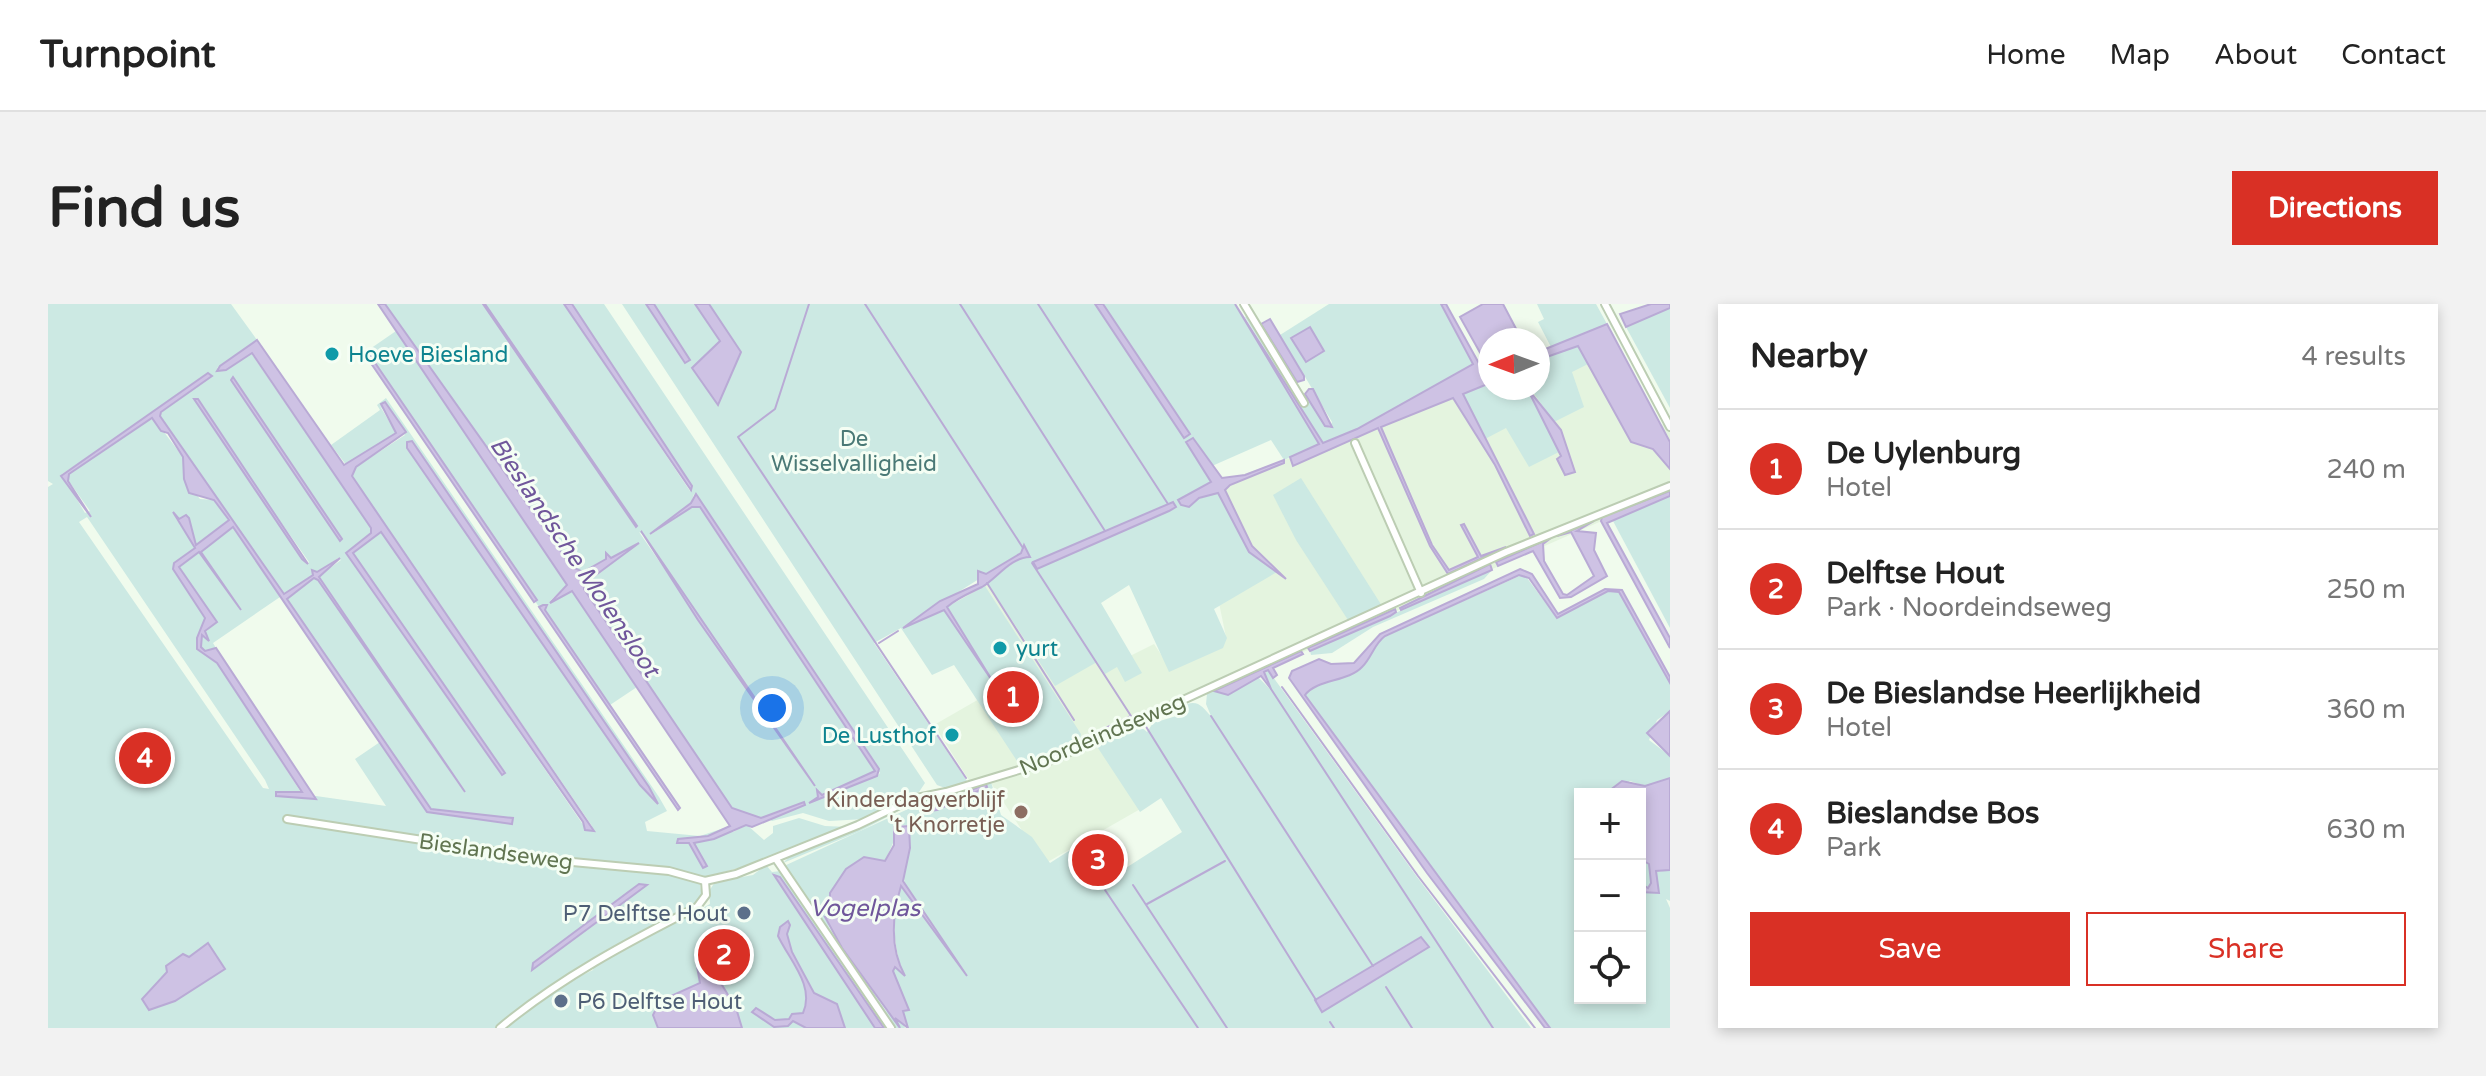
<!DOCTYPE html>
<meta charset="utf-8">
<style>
:root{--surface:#fff;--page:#f2f2f2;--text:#222;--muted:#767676;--line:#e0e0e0;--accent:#d93025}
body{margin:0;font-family:"Varela Round",sans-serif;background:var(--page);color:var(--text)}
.controls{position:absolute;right:24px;bottom:24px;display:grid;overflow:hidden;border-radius:0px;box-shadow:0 4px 12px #0003}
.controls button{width:72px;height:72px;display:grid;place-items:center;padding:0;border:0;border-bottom:2px solid var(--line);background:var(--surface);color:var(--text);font:40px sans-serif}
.compass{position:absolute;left:1430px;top:24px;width:72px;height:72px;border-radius:50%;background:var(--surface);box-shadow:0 4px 12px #0003;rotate:269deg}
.you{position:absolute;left:724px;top:404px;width:28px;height:28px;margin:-20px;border:6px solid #fff;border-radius:50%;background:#1a73e8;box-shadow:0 0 0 12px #1a73e833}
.badge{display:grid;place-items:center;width:52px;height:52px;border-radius:50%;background:var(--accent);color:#fff;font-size:26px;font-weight:700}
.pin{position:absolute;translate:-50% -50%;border:4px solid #fff;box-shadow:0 2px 8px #0006}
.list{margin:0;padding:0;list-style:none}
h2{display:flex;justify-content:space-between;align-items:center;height:104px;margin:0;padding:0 32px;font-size:34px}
h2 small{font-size:26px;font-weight:400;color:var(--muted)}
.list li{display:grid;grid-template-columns:52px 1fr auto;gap:24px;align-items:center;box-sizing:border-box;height:120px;padding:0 32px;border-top:2px solid var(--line)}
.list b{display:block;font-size:30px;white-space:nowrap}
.list p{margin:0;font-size:26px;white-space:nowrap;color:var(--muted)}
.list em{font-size:26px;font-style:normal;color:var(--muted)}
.actions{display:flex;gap:16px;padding:24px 32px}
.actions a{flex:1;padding:18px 0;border:2px solid var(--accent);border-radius:0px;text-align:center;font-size:28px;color:var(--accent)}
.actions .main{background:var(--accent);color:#fff}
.icon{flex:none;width:44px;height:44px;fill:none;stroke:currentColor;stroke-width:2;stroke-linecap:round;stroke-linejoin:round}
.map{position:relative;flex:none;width:1622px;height:724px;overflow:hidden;border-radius:0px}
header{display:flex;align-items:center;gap:48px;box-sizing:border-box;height:112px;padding:0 40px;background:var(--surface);border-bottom:2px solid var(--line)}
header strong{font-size:38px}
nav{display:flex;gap:44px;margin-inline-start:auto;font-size:28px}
.intro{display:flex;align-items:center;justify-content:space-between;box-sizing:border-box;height:192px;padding:0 48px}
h1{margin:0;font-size:56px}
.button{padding:20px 36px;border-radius:0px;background:var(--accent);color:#fff;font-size:28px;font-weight:700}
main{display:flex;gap:48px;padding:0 48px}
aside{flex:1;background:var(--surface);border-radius:0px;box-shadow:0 4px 12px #0003}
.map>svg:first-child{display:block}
</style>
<header>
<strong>Turnpoint</strong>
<nav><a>Home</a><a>Map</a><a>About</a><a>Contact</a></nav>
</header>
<div class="intro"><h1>Find us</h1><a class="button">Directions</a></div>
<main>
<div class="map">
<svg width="1622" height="724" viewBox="0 0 1622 724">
<rect width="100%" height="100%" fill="#f0fbed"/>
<polygon fill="#e4f4df" points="1534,36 1588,132 1622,117 1622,187 1050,438 1094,504 996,560 943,479 924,481 886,421 952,383 901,302 941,279 1060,363 1106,340 1120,361 1178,333 1171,299 1214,266 1168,180 1299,134 1442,74 1442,84 1490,84 1490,55"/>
<g fill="#cce9e3" fill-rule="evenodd">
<path d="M0 0H183L209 36 169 64 179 66 203 49 323 224 324 229 298 249 456 471 305 249 333 228 536 522H544L304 172 308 163 357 131 332 102 348 129 299 162 283 141 332 106 329 101 338 94 611 493 619 507 597 518 599 527 652 532 682 522 685 528 699 521 716 536 725 529V522L751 514 777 522 801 523 716 557 672 569 652 581 654 591 649 600 507 679 447 724H0V183L5 180 0 177ZM164 72 111 110 236 291 290 254 293 256 271 272 416 488 270 276 266 274 239 295 383 505 464 516 379 508 332 438 307 455 338 502 254 490 169 359 149 345V334L158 314 126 259 147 244 127 213 143 221 148 241 181 217 166 196 152 195 136 175 135 153 106 115 99 116 20 170V176L42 207 37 209 14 170ZM146 95 261 258 260 260 254 255ZM362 137H364L601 483 592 481 359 144ZM39 213 217 476 221 485 215 484 31 218Z"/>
<path d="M337 0H435L588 223 437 0H516L642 187 644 182 524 0H556L877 479 871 488 817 515 781 517 755 509 724 517 720 515 757 501 756 498 713 514 684 504 536 285V279L590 239 563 254 557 249 559 255 535 268 524 263ZM646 190 832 469 830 471 761 499 771 493V486L774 491 827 467 652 203 646 202 602 231 643 199ZM591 228 597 232 766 482Z"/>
<path d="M574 0H1047L1136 134 1055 0H1187L1272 140 1236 156 1223 136 1164 162 1145 134 1139 138 1163 178 1147 196 1170 189 1198 242 1229 268 1166 305 1179 334 1175 344 1121 368 1081 281 1053 299 1094 369 1077 378 1069 363 1057 370 1049 358 1007 382 939 278 977 251 975 247 855 323 896 306 947 380 899 303 937 282 1033 430 1032 436 971 460 906 361 884 371 853 324 826 339 919 477 897 484 889 481ZM1120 200 1127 204 989 265 985 259Z"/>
<polygon points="1281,0 1393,0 1425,60 1309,125 1274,139 1197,13 1200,11 1254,91 1257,90 1277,122 1282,124 1284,118 1232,31"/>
<polygon points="1489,0 1548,0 1559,20 1503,43 1490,18 1496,15"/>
<polygon points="1622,4 1622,104 1578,23"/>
<polygon points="348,27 519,281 502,297 523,286 589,383 562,401 496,306 499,302 491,303 319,47"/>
<polygon points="1526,41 1530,42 1540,60 1524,68 1536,103 1506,118 1482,84 1490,84 1490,56"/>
<polygon points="1442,79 1442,84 1479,84 1511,148 1481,163 1458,124 1437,135 1414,90"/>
<polygon points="1253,174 1334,302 1300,316 1248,236 1225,191"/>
<polygon points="1622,192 1622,324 1565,217"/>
<polygon points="185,223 232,293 165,339 168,344 157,347 153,343 154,331 169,318 131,262 151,247 193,306 153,247"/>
<polygon points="1444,266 1436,275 1325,323 1284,349 1263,351 1262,347"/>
<path d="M1476 270 1509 314 1560 287 1571 288 1622 379V407L1609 416 1601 436 1622 452V474L1597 482 1582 477 1557 490H1532V694H1592V588H1605L1608 568 1622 566V597L1618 595 1622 604V724H1502L1257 391C1266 378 1293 374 1309 367 1322 360 1325 340 1337 332Z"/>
<path d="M1220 366 1369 573 1483 724H860L855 707 861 705 845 667 847 663 856 672C845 640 843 616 853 582L919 672 858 583C851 564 864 542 861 522L853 521 837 557 816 553 798 565 782 589 785 609 782 614 778 612 781 623 838 707 853 716 857 724H845L736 562 871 500 879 505 878 498 883 494 943 478 953 511 984 533 1002 559 1027 543 1050 575 1070 569 1134 528 1113 494 1092 508 1048 441 1092 422 1099 428 1105 419 1135 410 1139 400C1151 396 1155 404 1163 412L1158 400 1159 390 1166 387 1180 391 1209 372 1222 385 1216 371ZM937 480 938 483 889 506 882 507 880 503 899 492ZM1372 633 1274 707 1268 696Z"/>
<polygon points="870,497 810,528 735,559 743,551"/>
<polygon points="1592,556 1601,560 1603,579 1600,584 1592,579"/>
<polygon points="718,561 724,568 733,567 840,724 836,724 745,592 831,724 458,724 514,681 545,666 546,661 662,600 661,587 667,578 705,571"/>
</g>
<g fill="#cec2e4" stroke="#b9aad5" stroke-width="2">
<polygon points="330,0 337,0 524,263 535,268 558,255 558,249 563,254 591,239 537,279 536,285 684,504 713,514 756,498 757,501 704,523 698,521 666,535 646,539 659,562 655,564 641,539 629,539 630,535 660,532 682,522 524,287 502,299 519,281"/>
<polygon points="435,0 437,0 589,222 588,223"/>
<polygon points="516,0 524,0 644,182 643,186"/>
<polygon points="598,0 606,0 642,56 637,59"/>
<polygon points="647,0 661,0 693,48 670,101 644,64 672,37"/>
<polygon points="1047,0 1055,0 1142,130 1136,134"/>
<polygon points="1187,0 1275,139 1309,125 1425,60 1393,0 1398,0 1433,63 1442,68 1442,79 1415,90 1486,230 1482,232 1447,161 1405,94 1333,123 1384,241 1401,266 1430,253 1413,221 1416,220 1433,252 1458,243 1400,270 1382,242 1330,124 1245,162 1242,153 1271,140"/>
<polygon points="1435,0 1455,0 1474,36 1442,36 1439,61 1412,13"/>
<polygon points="1603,0 1622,0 1622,4 1578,23 1572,10"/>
<polygon points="1222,15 1256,72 1256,76 1249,78 1213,20"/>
<polygon points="1559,20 1622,138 1622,165 1605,145 1583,138 1530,42 1490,56 1490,48"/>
<polygon points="1262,23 1276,47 1258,58 1243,34"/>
<polygon points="209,36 296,161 348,129 333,100 337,98 358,128 308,163 304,172 546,527 537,526 535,518 333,228 305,249 457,469 454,471 298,249 323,229 323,224 204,49 178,66 169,67 172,62"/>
<polygon points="319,47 489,296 486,298 316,49"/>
<polygon points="160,69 164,72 113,108 112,112 236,290 265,271 264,266 269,268 292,254 271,273 417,488 270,276 266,274 239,295 383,505 465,514 464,520 379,508 185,223 153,248 193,306 151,248 131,263 169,318 157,327 161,337 154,331 153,343 157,347 168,344 268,495 228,492 228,488 254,488 169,359 149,345 149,334 157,314 125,265 126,259 147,244 125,208 131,215 138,211 141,214 148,241 181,216 166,196 141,189 136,175 135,153 120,129 113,127 104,114 21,170 20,177 43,213 13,172"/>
<polygon points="185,73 294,235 292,237 183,76"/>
<polygon points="1479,84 1513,126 1527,168 1517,171 1509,155 1513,152"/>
<polygon points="1261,85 1265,85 1284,123 1277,122 1257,90"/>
<polygon points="146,95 150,95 260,260 254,255"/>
<polygon points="1145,134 1174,174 1197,171 1236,156 1236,159 1182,181 1177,186 1204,242 1238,275 1201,248 1170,189 1151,194 1141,203 1133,201 1130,196 1163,178 1138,138"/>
<polygon points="364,137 601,483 610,500 592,481 359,144 359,138"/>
<polygon points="1622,187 1622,192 1559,219 1622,334 1622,344 1553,217 1554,213"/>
<polygon points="648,190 831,465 829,472 761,499 770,493 769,486 774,491 827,467 652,203 644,203 602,230 643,199"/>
<polygon points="1125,198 1128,203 1121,207 989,265 985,258"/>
<polygon points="1546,217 1529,227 1548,229 1546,246 1559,272 1523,293 1512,294 1485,247 1450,262 1448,258 1503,234 1495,240 1496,257 1515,290 1519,291 1546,272 1523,228 1509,232"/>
<polygon points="593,227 767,482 650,316"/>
<path d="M976 241 982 253C963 253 948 275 934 283 922 289 909 294 899 303L947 381 896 306 855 324 892 297 930 280V267L938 270 973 249Z"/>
<polygon points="1442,260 1444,266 1353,306 1352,304"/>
<path d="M1472 265 1484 270 1510 310 1557 285 1574 286 1622 373V379L1571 288 1560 287 1509 314 1481 274 1471 271 1337 332C1326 340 1324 353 1314 363 1300 378 1269 375 1257 391L1502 724H1497L1379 569 1241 374 1244 367 1271 355 1283 360 1306 359 1332 330Z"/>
<polygon points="495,301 499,301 497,306 632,504 630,506 491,303"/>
<polygon points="1347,305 1348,308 1342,312 1262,347 1260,344"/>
<polygon points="1253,347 1255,350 1225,364 1229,371 1225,374 1220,366 1216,368 1223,385 1213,372 1180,391 1166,387"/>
<polygon points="1622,407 1622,452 1599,429"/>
<polygon points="1622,474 1622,566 1608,567 1611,589 1592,588 1592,579 1600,584 1603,579 1601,560 1592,555 1592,490 1557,490 1574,477 1597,482"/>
<polygon points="938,480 939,483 889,506 882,507 880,503"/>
<path d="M861 522 862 544 855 577 919 672 853 582C844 612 842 645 857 672L847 663 845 667 861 706 855 707 860 724 847 714 852 724 794 644 777 613 782 614V589L798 565 816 553 837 557 846 541V523Z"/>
<polygon points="726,571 732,573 836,724 827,724"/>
<polygon points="591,580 599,581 484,666 485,659"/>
<path d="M740 617 742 621 739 630 744 648 766 689 789 700 797 724H758L745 717 740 722 726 723 704 708 708 704 727 716 741 715 744 710 755 709C767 682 742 657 730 632L732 623Z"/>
<polygon points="1373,633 1381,643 1274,708 1267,696"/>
<polygon points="160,639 177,665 127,697 101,706 94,695 119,668 118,662 135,650 141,653"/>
<polygon points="652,645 688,704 694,724 610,724 605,711 612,697 652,679 647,652"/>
</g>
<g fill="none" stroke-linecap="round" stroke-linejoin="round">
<g stroke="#b9aad5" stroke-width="2">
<polyline points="761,0 727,105 690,133 918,474"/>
<polyline points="817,0 975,244"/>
<polyline points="912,0 1057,227"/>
<polyline points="990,0 1120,200"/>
<polyline points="984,259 1083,412 1043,431"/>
<polyline points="939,279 1026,416"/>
<polyline points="831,339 850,327"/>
<polyline points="1234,383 1370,572 1487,724"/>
<polyline points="1223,385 1445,724"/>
<polyline points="1163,412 1325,662"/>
<polyline points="1097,421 1268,696"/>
<polyline points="1085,581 1179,724"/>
<polyline points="1057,586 1150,724"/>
<polyline points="1099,600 1177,557"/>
<polyline points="1338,683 1364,724"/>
<polyline points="1282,718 1286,724"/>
</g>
<g stroke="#bccdb3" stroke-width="10">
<g id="minor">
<polyline points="1196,0 1256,99"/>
<polyline points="1557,0 1622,123"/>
<polyline points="1307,139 1373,289"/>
<polyline points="239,515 503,556 621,567 657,577 688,570 810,521 864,495 898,488 1004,456 1458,248 1622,182"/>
<polyline points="728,555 843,724"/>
<path d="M452 724C512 674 580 638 649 603L658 591 657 577"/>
</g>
</g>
<use href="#minor" stroke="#fff" stroke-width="6"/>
</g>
<g fill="#0f9aa8" stroke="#f5fef4" stroke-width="3">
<circle cx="284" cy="50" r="8"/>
<circle cx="952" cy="344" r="8"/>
<circle cx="904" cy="431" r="8"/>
</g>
<circle fill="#8d6e63" stroke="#f5fef4" stroke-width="3" cx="973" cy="508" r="8"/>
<g fill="#5c6f8a" stroke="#f5fef4" stroke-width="3">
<circle cx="696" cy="609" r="8"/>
<circle cx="513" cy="697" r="8"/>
</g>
<g text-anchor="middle" stroke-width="6" stroke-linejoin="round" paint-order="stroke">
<g font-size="22" fill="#0d838f" stroke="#f5fef4" text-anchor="start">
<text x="300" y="58">Hoeve Biesland</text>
<text x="968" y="352">yurt</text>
<text x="888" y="439" text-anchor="end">De Lusthof</text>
</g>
<g font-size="22" fill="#4a7976" stroke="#f5fef4">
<text x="806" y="142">De<tspan x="806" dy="25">Wisselvalligheid</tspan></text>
</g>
<g font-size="22" fill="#617551" stroke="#f5fef4">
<text transform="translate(1054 430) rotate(-23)" y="8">Noordeindseweg</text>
<text transform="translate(448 547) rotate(8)" y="8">Bieslandseweg</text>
</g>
<g font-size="22" fill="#785e54" stroke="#f5fef4" text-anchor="end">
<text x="957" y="503">Kinderdagverblijf<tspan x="957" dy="25">'t Knorretje</tspan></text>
</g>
<g font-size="22" fill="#4e5e75" stroke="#f5fef4" text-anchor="end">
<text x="680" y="617">P7 Delftse Hout</text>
<text x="529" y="705" text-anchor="start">P6 Delftse Hout</text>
</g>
<g font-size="24" font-style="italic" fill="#70579b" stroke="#f5fef4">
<text transform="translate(527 253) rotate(56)" y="8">Bieslandsche Molensloot</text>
<text x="817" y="612">Vogelplas</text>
</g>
</g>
</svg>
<div class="controls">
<button>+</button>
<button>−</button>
<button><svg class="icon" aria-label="locate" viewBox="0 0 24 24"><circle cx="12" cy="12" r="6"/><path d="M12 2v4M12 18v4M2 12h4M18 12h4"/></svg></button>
</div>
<svg class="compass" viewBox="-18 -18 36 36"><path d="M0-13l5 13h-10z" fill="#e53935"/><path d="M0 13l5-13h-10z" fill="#767676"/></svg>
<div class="you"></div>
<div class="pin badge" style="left:965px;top:393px">1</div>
<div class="pin badge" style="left:676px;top:651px">2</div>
<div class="pin badge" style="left:1050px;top:556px">3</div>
<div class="pin badge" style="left:97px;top:454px">4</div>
</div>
<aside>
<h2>Nearby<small>4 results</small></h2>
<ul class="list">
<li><span class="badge">1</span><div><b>De Uylenburg</b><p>Hotel</p></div><em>240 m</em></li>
<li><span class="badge">2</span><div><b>Delftse Hout</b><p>Park · Noordeindseweg</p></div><em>250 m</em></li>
<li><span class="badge">3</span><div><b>De Bieslandse Heerlijkheid</b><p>Hotel</p></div><em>360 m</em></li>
<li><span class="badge">4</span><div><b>Bieslandse Bos</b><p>Park</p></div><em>630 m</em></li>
</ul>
<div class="actions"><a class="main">Save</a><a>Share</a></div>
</aside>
</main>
